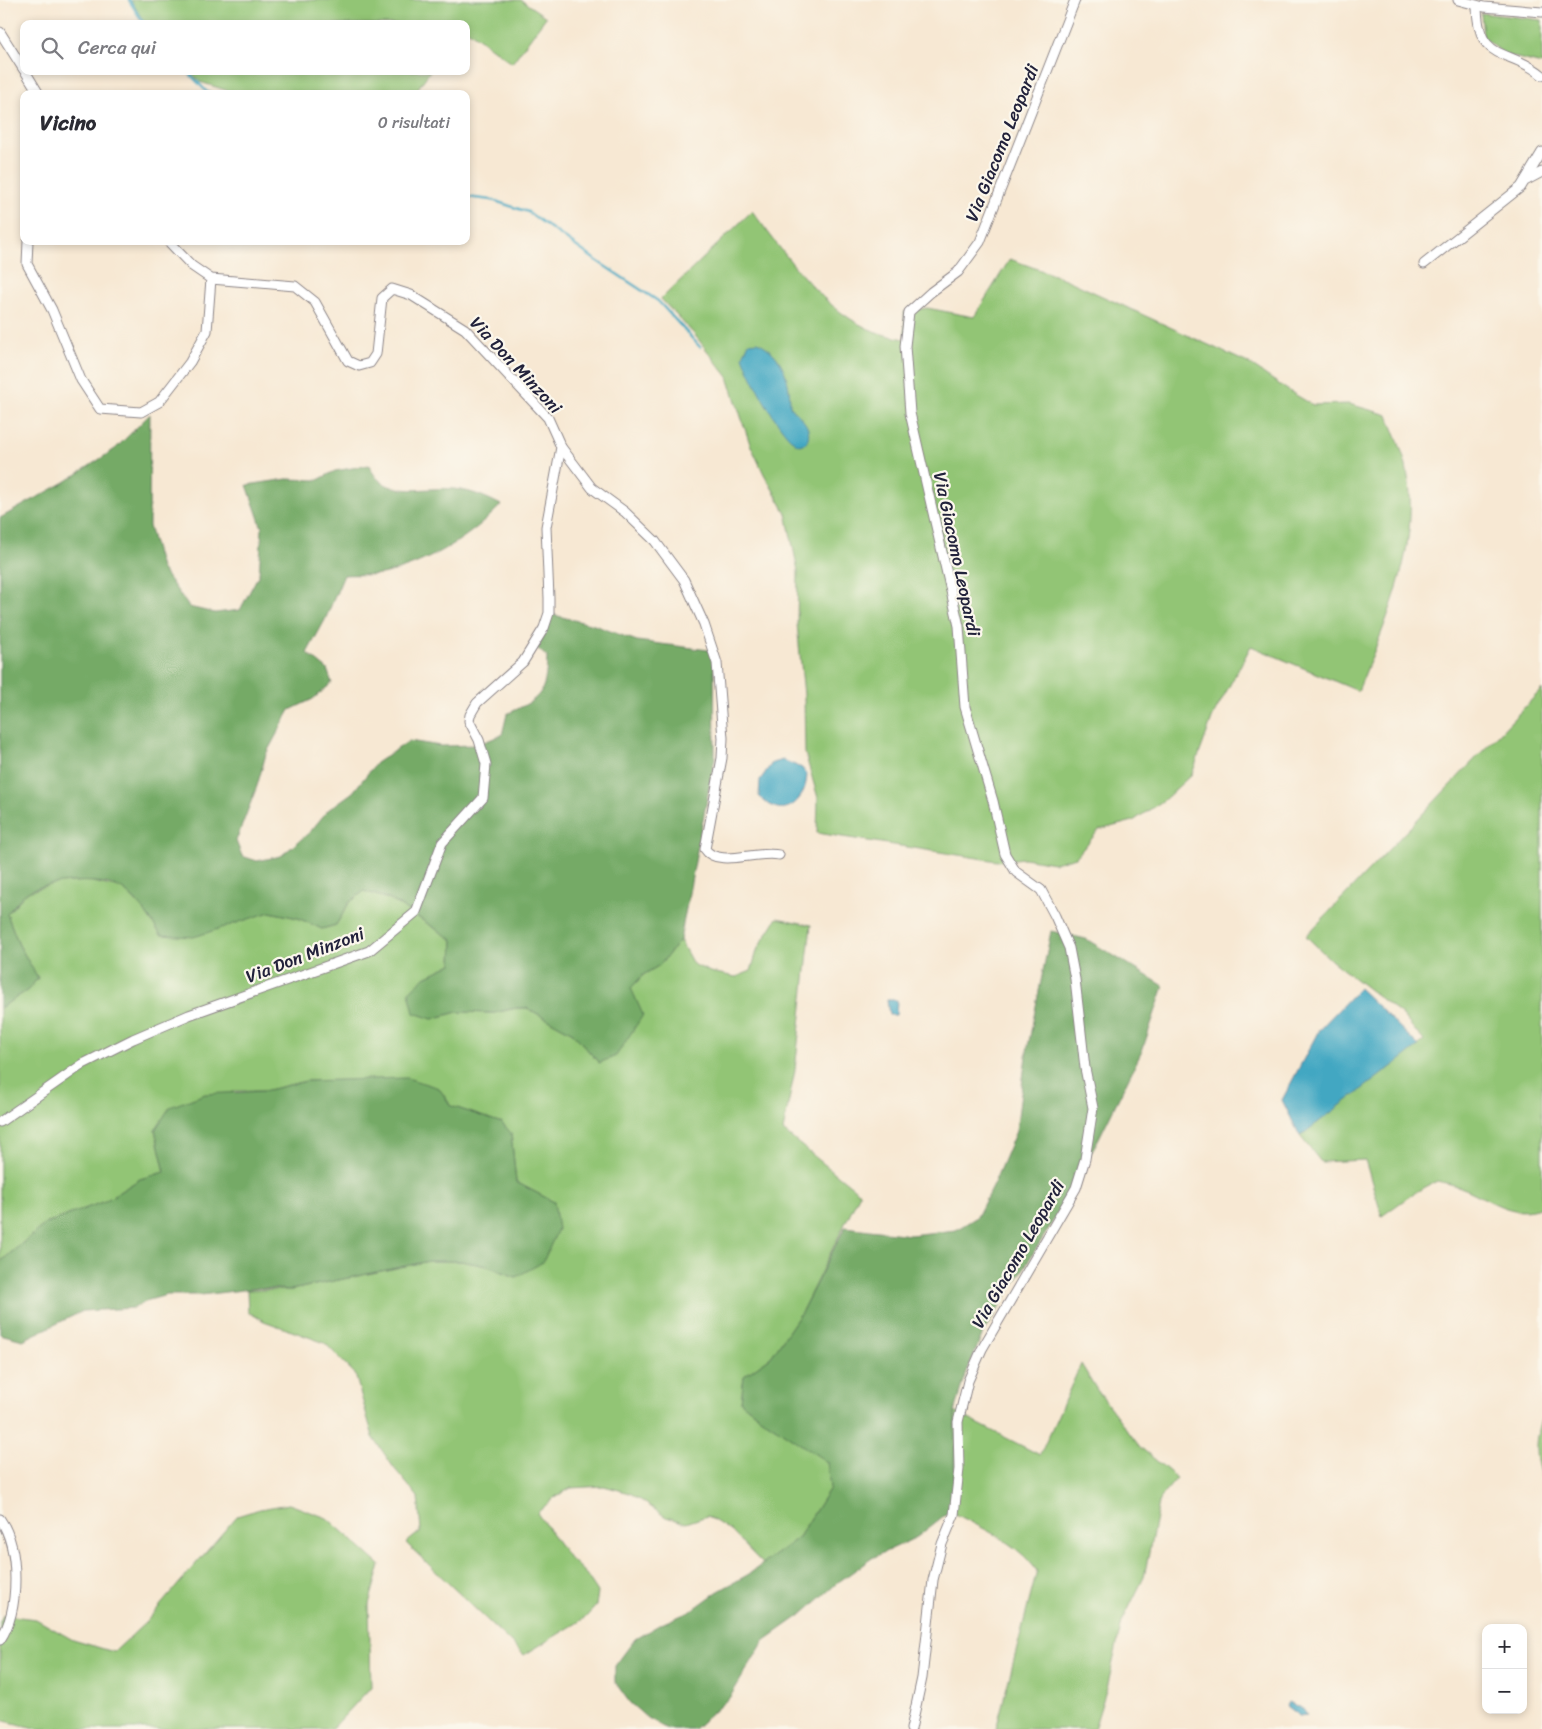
<!DOCTYPE html>
<html lang="it">
<meta charset="utf-8">
<style>
:root{--surface:#fff;--page:#f2f2f3;--text:#2b2b33;--muted:#7c7c81;--line:#e1e1e2}
body{margin:0;font-family:Sriracha,sans-serif;background:var(--page);color:var(--text)}
.controls{position:absolute;right:15px;bottom:15px;display:grid;overflow:hidden;border-radius:10px;box-shadow:0 2px 8px #0003}
.controls button{width:45px;height:45px;display:grid;place-items:center;padding:0;border:0;border-bottom:1px solid var(--line);background:var(--surface);color:var(--text);font:25px sans-serif}
.list{margin:0;padding:0;list-style:none}
h2{display:flex;justify-content:space-between;align-items:center;height:65px;margin:0;padding:0 20px;font-size:21px}
h2 small{font-size:16px;font-weight:400;color:var(--muted)}
.icon{flex:none;width:28px;height:28px;fill:none;stroke:currentColor;stroke-width:2;stroke-linecap:round;stroke-linejoin:round}
.map{position:relative;flex:none;width:1542px;height:1729px;overflow:hidden}
.search{position:absolute;background:var(--surface);box-shadow:0 2px 8px #0003;left:20px;top:20px;width:450px;height:55px;display:flex;align-items:center;gap:12px;box-sizing:border-box;padding:0 18px;border-radius:10px;color:var(--muted);font-size:19px}
.panel{position:absolute;background:var(--surface);box-shadow:0 2px 8px #0003;left:20px;top:90px;width:450px;height:155px;border-radius:10px}
.map>svg:first-child{display:block}
</style>
<div class="map">
<svg width="1542" height="1729" viewBox="0 0 1542 1729">
<rect width="100%" height="100%" fill="#fbf7ec"/>
<filter id="ink" filterUnits="userSpaceOnUse"><feTurbulence type="fractalNoise" baseFrequency=".02" numOctaves="2"/><feDisplacementMap in="SourceGraphic" scale="10" xChannelSelector="R" yChannelSelector="G"/><feConvolveMatrix kernelMatrix="1 2 1 2 8 2 1 2 1" color-interpolation-filters="sRGB"/></filter>
<filter id="wash" filterUnits="userSpaceOnUse"><feTurbulence type="fractalNoise" baseFrequency=".0096" numOctaves="4" result="noise"/><feDisplacementMap in="SourceGraphic" scale="20" xChannelSelector="R" yChannelSelector="G"/><feGaussianBlur stdDeviation="1.12" result="paint"/><feColorMatrix in="noise" values="0 0 0 0 0 0 0 0 0 0 0 0 0 0 0 0 0 1.4 0 .05"/><feComposite in="paint" operator="in"/></filter>
<g filter="url(#wash)">
<rect width="100%" height="100%" fill="#f7e8d3"/>
<g fill="#92c575" stroke="#5a7458">
<polygon points="131,0 521,0 546,17 512,63 466,29 466,24 145,24"/>
<polygon points="1481,13 1542,20 1542,64 1505,55 1483,37"/>
<polygon points="190,71 430,71 414,94 238,94 200,82"/>
<path d="M752 211C786 255 824 314 879 333 887 336 896 337 905 339L904 312 927 308 974 317 1010 259 1065 279 1248 363 1289 391 1313 405 1349 404 1388 415C1394 432 1402 449 1406 466 1423 543 1386 621 1358 691L1251 646 1213 716 1192 774 1164 800 1133 821 1099 830 1076 857 1054 863 1024 858 997 861 817 833 818 798 805 753 804 695 797 624 798 571 786 513 764 474 750 444 728 377 694 334 661 299Z"/>
<path d="M1542 689V1207C1511 1220 1488 1197 1460 1187 1453 1184 1445 1183 1437 1181L1414 1193 1382 1216 1365 1160 1321 1162 1300 1136 1424 1041 1402 1015 1332 961 1306 936Z"/>
<polygon points="89,881 124,889 143,909 161,935 234,922 270,912 298,918 322,929 336,925 349,903 364,891 391,900 453,940 452,964 425,977 432,1019 457,1012 494,1013 516,1008 527,1008 573,1033 599,1063 631,988 643,975 660,965 680,940 693,964 710,972 736,977 751,971 758,948 777,918 811,925 795,1070 783,1131 860,1193 801,1313 771,1357 744,1376 741,1402 760,1417 828,1462 830,1488 799,1537 763,1564 731,1531 707,1516 686,1523 666,1517 630,1493 604,1486 571,1488 555,1497 537,1513 569,1558 586,1574 598,1592 596,1606 585,1618 524,1655 406,1543 421,1531 418,1497 394,1468 373,1437 355,1374 325,1343 264,1321 248,1312 247,1290 291,1290 429,1261 461,1261 487,1266 516,1277 554,1202 516,1182 511,1134 502,1123 451,1106 438,1088 370,1080 306,1081 264,1091 235,1091 155,1130 165,1172 140,1179 105,1201 45,1224 0,1262 0,1008 28,990 38,978 19,945 7,914 27,892 56,883"/>
<path d="M1081 1364 1097 1390 1140 1447 1177 1478 1160 1498 1144 1577 1122 1622 1108 1684 1094 1729H996L1037 1571C1017 1542 981 1528 950 1511L954 1486 955 1412 1040 1455Z"/>
<path d="M1542 1417V1479C1534 1455 1534 1441 1542 1417Z"/>
<polygon points="289,1504 327,1518 380,1565 369,1604 371,1687 332,1729 39,1729 0,1720 0,1622 3,1615 36,1619 73,1640 114,1652 146,1622 237,1516 260,1509"/>
</g>
<g fill="#75aa66" stroke="#4c6650">
<path d="M150 414 149 526 161 568 189 607 215 613 240 610 259 574 262 528 247 485 287 479 318 480 335 471 369 465C383 501 424 486 454 489 472 491 486 497 501 505 471 537 430 562 387 573 374 576 358 574 344 575L325 620 307 653 327 669 332 683 313 699 290 710 266 754 257 786 236 841 242 856 257 861 281 856 310 832 328 810 353 792 376 763 409 741 441 746 476 745 502 735 507 714C540 698 546 696 547 657L534 645 550 614 594 625 637 641 709 650 714 662 715 757 680 940 660 965 643 975 631 988 643 1015 616 1056 599 1063 573 1033 527 1008H516L494 1013 457 1012 432 1019 414 1013 409 992 425 977 452 964 453 940 391 900 364 891 349 903 336 925 322 929 298 918 270 912 194 937 161 935C150 919 140 902 125 891 107 876 48 881 28 892 21 896 13 907 7 914L19 945 38 978 28 990 0 1008V518L65 482 115 449Z"/>
<polygon points="1051,931 1086,939 1164,986 1142,1051 1099,1138 1048,1230 983,1333 966,1374 955,1412 954,1486 950,1511 917,1537 872,1558 837,1583 805,1612 764,1641 730,1697 694,1729 667,1729 647,1718 630,1703 615,1682 615,1666 635,1639 659,1625 691,1611 717,1592 749,1574 799,1537 830,1488 827,1462 760,1417 741,1402 744,1376 771,1357 801,1313 845,1227 910,1235 956,1230 977,1217 994,1183 1016,1131 1026,1056"/>
<polygon points="407,1078 439,1088 451,1106 502,1123 511,1133 516,1182 554,1202 558,1229 543,1262 516,1277 487,1266 461,1261 429,1261 291,1290 259,1288 201,1295 167,1295 149,1300 133,1308 83,1311 23,1340 0,1334 0,1262 45,1224 105,1201 140,1179 165,1172 155,1130 170,1107 205,1094 264,1091 306,1081"/>
</g>
<g fill="#42a7c2" stroke="#32647e">
<path d="M758 342C783 355 790 379 790 406 799 417 815 427 806 443L799 445C781 437 749 376 743 356L749 343Z"/>
<path d="M783 760 802 768 807 775C805 805 781 821 759 796L760 780 772 763Z"/>
<polygon points="1359,988 1419,1046 1300,1136 1282,1100 1319,1030"/>
<polygon points="887,1000 897,1000 896,1015 889,1015"/>
<polygon points="1288,1702 1303,1709 1307,1715 1299,1716 1286,1706"/>
</g>
<g fill="none" stroke-linecap="round" stroke-linejoin="round">
<g stroke="#42a7c2" stroke-width="2.5">
<polyline points="129,0 144,24"/>
<polyline points="187,71 207,92 213,94"/>
<polyline points="466,197 492,200 528,212 594,259 658,301 700,347"/>
</g>
</g>
</g>
<g filter="url(#ink)">
<g fill="none" stroke-linecap="round" stroke-linejoin="round">
<g stroke="#8c8587" stroke-width="11">
<g id="street">
<polyline points="1458,0 1484,7 1542,12"/>
<path d="M1477 6C1478 65 1509 47 1542 75"/>
<polyline points="0,32 24,70"/>
<polyline points="25,71 39,94"/>
<polyline points="1527,180 1542,172"/>
<polyline points="28,241 27,264 52,310 81,380 100,409 141,412 159,402 190,362 207,331 211,279"/>
<polyline points="1424,264 1521,187 1542,152"/>
<path d="M561 447 592 488 625 512 655 541 684 580 704 624 717 663 723 738 722 758 705 849C717 868 758 850 779 855"/>
<polyline points="0,1122 83,1064 133,1039 189,1015 369,951 416,912 442,843 483,798 486,764 479,740 469,721 470,715 477,703 523,662 544,628 549,613 549,598 546,527 561,447 548,418 465,329 411,295 392,289 382,298 376,354 370,363 359,366 348,361 315,302 295,286 211,279 192,266 168,241"/>
<path d="M0 1519C20 1548 20 1610 0 1640"/>
<polyline points="911,1729 922,1678 933,1580 942,1544 954,1515 959,1469 958,1422 968,1381 982,1349 1076,1188 1085,1159 1093,1108 1085,1068 1075,979 1069,948 1055,916 1041,890 1016,872 1005,854 993,801 965,707 959,626 910,413 905,346 909,312 931,292 958,272 980,242 1075,0"/>
</g>
</g>
<use href="#street" stroke="#fff" stroke-width="9"/>
</g>
</g>
<g text-anchor="middle" stroke-width="4.5" stroke-linejoin="round" paint-order="stroke">
<g font-size="18" fill="#22223b" stroke="#fbf7ec">
<text transform="translate(1002 143) rotate(-68)" y="6">Via Giacomo Leopardi</text>
<text transform="translate(516 365) rotate(47)" y="6">Via Don Minzoni</text>
<text transform="translate(957 554) rotate(78)" y="6">Via Giacomo Leopardi</text>
<text transform="translate(305 955) rotate(-21)" y="6">Via Don Minzoni</text>
<text transform="translate(1018 1254) rotate(-60)" y="6">Via Giacomo Leopardi</text>
</g>
</g>
</svg>
<div class="controls">
<button>+</button>
<button>−</button>
</div>
<div class="search"><svg class="icon" aria-label="search" viewBox="0 0 24 24"><circle cx="10" cy="10" r="6"/><path d="M15 15l6 6"/></svg>Cerca qui</div>
<section class="panel">
<h2>Vicino<small>0 risultati</small></h2>
<ul class="list">
</ul>
</section>
</div>
